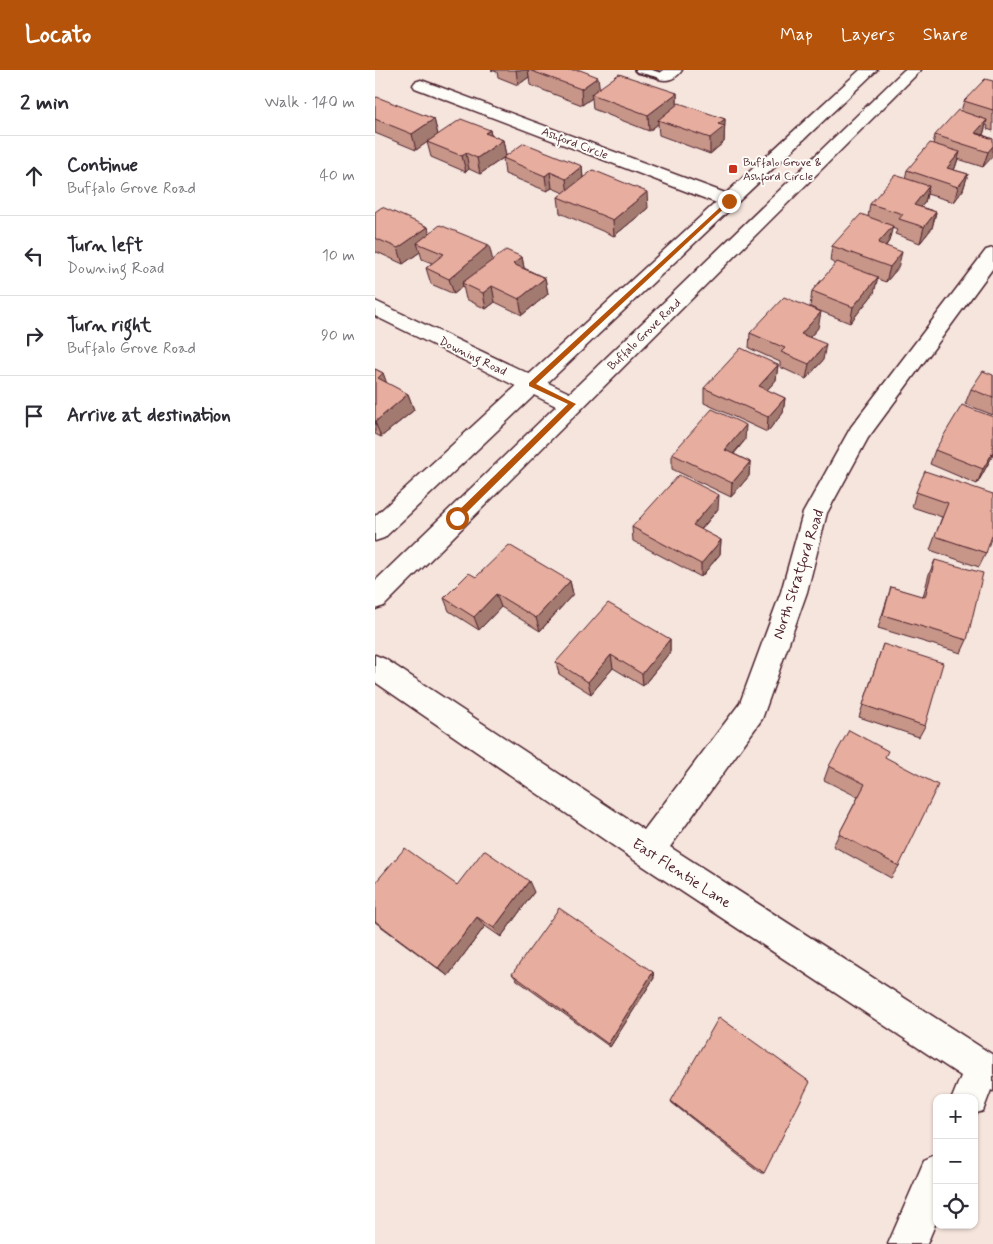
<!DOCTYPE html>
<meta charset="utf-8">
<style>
:root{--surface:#fff;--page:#f7f7f7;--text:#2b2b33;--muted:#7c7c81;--line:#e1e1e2;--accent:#b45309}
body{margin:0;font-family:Mynerve,sans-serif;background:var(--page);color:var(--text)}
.controls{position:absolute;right:15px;bottom:15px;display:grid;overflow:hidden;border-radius:10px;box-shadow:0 1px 4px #0004}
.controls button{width:45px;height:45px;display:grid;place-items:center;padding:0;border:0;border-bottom:1px solid var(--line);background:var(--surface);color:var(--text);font:25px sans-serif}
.stop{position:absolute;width:15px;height:15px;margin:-11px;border:4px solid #b45309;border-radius:50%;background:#fff}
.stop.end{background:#b45309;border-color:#fff;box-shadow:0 1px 5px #0008}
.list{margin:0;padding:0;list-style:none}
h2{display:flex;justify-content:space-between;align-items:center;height:65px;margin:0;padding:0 20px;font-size:21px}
h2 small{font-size:16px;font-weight:400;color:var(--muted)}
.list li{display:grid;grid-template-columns:32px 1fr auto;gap:15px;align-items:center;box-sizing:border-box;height:80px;padding:0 20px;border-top:1px solid var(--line)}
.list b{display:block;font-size:19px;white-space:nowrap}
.list p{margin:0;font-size:16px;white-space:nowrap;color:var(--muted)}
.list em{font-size:16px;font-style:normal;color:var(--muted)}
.icon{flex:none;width:28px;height:28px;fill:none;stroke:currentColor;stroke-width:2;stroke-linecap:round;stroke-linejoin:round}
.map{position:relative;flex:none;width:618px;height:1174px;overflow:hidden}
header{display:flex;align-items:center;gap:30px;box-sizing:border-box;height:70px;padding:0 25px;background:var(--accent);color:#fff}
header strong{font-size:24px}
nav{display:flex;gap:28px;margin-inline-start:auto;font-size:18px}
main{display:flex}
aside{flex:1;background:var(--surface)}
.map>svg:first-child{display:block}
</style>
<header>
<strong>Locato</strong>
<nav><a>Map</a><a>Layers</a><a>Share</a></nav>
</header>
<main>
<aside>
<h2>2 min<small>Walk · 140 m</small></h2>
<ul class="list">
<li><svg class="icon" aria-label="ahead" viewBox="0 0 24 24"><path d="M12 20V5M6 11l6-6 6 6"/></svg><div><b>Continue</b><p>Buffalo Grove Road</p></div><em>40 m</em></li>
<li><svg class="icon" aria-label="left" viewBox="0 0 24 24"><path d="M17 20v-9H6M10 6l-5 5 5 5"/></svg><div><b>Turn left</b><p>Downing Road</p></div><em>10 m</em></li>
<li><svg class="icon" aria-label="right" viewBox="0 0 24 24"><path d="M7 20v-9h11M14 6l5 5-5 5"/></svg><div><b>Turn right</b><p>Buffalo Grove Road</p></div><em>90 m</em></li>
<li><svg class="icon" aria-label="arrive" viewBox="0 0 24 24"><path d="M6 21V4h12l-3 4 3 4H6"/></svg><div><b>Arrive at destination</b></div></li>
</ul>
</aside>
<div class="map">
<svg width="618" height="1174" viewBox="0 0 618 1174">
<rect width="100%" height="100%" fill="#f6e5dd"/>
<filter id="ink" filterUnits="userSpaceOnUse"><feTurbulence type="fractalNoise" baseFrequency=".02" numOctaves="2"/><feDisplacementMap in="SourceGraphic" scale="10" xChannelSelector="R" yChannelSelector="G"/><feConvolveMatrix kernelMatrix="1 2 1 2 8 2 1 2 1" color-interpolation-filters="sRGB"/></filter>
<g filter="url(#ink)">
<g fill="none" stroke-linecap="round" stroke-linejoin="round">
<g stroke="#4a1f2b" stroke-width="4">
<polygon id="lane" points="260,0 277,0 295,6 290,9 262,2"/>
</g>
<g stroke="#4a1f2b" stroke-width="3">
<g id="street">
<path d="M288 0H307C302 8 293 12 284 9L282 6Z"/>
<polygon points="46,10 361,127 363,131 361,135 354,137 347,135 40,18 38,15 40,12"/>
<polygon points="618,178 618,198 493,368 452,443 432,522 387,649 295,777 618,985 618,1021 616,1020 608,1041 599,1044 599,1028 577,1028 586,1006 262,792 0,612 0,585 10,589 269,760 365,633 406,522 428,443 476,357 611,180"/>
<polygon points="0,231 205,328 208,334 205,340 197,342 189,340 0,246"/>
<polygon points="562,1085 562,1150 552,1174 513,1174 549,1091"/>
</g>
</g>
<g stroke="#4a1f2b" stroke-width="3">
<g id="secondary">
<polygon points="485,0 502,0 9,468 0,471 0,446"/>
<polygon points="529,0 546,0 9,536 0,539 0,511"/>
</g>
</g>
<use href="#lane" fill="#fdfcf7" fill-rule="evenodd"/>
<use href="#street" fill="#fdfcf7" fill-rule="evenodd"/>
<use href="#secondary" fill="#fdfcf7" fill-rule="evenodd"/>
</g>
<g fill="#c79689" stroke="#4a1f2b">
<polygon points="116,0 205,0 224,18 302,23 302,35 350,49 349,72 335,84 284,65 283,54 274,61 218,39 217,28 207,35 155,15 154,7 143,15 123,7 122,2"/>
<polygon points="618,11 618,61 612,59 613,56 611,55 608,65 618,69 608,97 583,89 580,98 579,100 593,104 588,120 579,132 552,124 550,132 546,137 561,142 557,158 545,173 520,164 522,160 517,158 514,171 511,176 523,198 511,212 502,209 499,223 475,253 435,237 437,221 461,194 455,191 457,176 493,147 495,134 530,109 532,100 558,74 560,65 586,41 589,31"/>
<polygon points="0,28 59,49 63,65 115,60 116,65 128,70 131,86 105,104 94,99 91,102 56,87 52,72 41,80 0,63"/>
<polygon points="128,88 207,96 208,108 273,138 239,166 185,143 183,127 189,123 177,118 172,121 130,104"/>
<polygon points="0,142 53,157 54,164 117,190 147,187 149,198 170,208 173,224 147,245 120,232 111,239 91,229 88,216 79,224 56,214 51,198 57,193 47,189 45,182 28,194 2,182 0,183"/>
<polygon points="443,258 435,267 448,290 431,309 405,297 405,292 374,278 375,263"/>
<polygon points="403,295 401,310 392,320 410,328 408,343 392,362 329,333 329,318"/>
<polygon points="0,299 8,303 11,313 33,324 39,340 6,367 0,364"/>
<polygon points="618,305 618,345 590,334 596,319"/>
<polygon points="618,347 618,385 602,414 555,394 560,380"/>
<polygon points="370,370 359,384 375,392 374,406 356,427 297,399 297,384"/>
<polygon points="541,422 618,424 611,483 604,497 555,480 567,447 537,437"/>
<polygon points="343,439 326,460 346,470 345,484 326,507 258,471 257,457"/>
<polygon points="560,490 592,570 586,583 503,558 516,517 548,527 554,504"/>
<polygon points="101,507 195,511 198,524 165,561 126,537 104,560 74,541 69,528"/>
<polygon points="295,569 295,582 268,616 238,598 216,624 184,604 181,592"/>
<polygon points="508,574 550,656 544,667 484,647"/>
<polygon points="510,687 524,796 516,808 458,776 483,727 449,710 454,696"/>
<polygon points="0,813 82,815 159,822 126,867 110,856 73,906 0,852"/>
<polygon points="278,902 279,908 235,977 142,910 137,904"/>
<polygon points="296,1031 389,1103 386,1103 297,1033"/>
</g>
<g fill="#a27a6f" stroke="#4a1f2b">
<polygon points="141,0 153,0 154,7 143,15"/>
<polygon points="223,7 225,22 216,24 217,28 207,35 206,19"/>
<polygon points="302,23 302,39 283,50 283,54 274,61 273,45"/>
<polygon points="59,49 63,65 41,80 37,64"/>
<polygon points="350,49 349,72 335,84 335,68 343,54"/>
<polygon points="612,50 608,65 600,63"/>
<polygon points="115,60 118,76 110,63"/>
<polygon points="128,70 131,86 105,104 102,88"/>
<polygon points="618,76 618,86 608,97 613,82"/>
<polygon points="585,82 580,98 569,112 572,98"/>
<polygon points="91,83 94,99 91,102 87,86"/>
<polygon points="207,96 208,112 193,124 191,109"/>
<polygon points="175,102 177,118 172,121 170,106"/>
<polygon points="593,104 588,120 579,132 583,117"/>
<polygon points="554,116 550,132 535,151 539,135"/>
<polygon points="272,122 273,138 239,166 238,150"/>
<polygon points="561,142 557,158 545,173 549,157"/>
<polygon points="518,156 514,171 500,189 503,173"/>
<polygon points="53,157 57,173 42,173 45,182 28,194 23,178"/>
<polygon points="114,175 118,191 87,213 88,216 79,224 74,209"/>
<polygon points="527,182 523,198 511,212 515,197"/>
<polygon points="147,187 150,203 138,194"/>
<polygon points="503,207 499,223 475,253 478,237"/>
<polygon points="170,208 173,224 147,245 144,229"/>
<polygon points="117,216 120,232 111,239 108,223"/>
<polygon points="446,242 443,258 424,279 426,264"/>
<polygon points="451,274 448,290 431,309 434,294"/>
<polygon points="403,295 401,310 382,331 384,316"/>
<polygon points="8,303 14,319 3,308"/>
<polygon points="33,324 39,340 6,367 0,352"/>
<polygon points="410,328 408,343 392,362 393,347"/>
<polygon points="371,355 370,370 349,394 350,380"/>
<polygon points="618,382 618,385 602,414 608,399"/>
<polygon points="375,392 374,406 356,427 357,413"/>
<polygon points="344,425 343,439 318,469 318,455"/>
<polygon points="346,470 345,484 326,507 326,494"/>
<polygon points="195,511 198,524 165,561 161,548"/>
<polygon points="121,524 126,537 104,560 99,547"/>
<polygon points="295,569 295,582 268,616 267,604"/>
<polygon points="236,585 238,598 216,624 213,612"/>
<polygon points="154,811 159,822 126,867 119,858"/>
<polygon points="102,847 110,856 73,906 63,898"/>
<polygon points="278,902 279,908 235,977 233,974"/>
</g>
<g fill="#e7ae9f" stroke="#4a1f2b">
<polygon points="154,0 205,0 223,7 206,19"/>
<polygon points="244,4 302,23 273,45 216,24"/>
<polygon points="610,9 618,11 618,40 589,31"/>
<polygon points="2,27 59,49 37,64 0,49 0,28"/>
<polygon points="304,33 350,49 343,54 350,56 335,68 283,50"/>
<polygon points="583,40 612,50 600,63 618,69 618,76 613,82 560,65"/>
<polygon points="86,49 115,60 110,63 128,70 102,88 91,83 87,86 52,72"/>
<polygon points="149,73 207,96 191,109 175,102 170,106 128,88"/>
<polygon points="555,73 585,82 572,98 593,104 583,117 532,100"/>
<polygon points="218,100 272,122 238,150 183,127"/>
<polygon points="520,105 554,116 539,135 561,142 549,157 524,149 528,144 495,134"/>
<polygon points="7,137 53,157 23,178 0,168 0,142"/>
<polygon points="486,144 518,156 503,173 527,182 515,197 457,176"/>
<polygon points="65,155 114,175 74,209 51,198 69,184 42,173"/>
<polygon points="131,180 147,187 138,194 170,208 144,229 117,216 108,223 87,213"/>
<polygon points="462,192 503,207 478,237 437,221"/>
<polygon points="409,227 446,242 426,264 451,274 434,294 406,282 410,278 375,263"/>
<polygon points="366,278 403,295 384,316 410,328 393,347 329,318"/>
<polygon points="0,299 8,303 3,308 33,324 0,352"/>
<polygon points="608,301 618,305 618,328 596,319"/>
<polygon points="587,335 618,347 618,382 608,399 560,380"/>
<polygon points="337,339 371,355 350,380 375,392 357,413 297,384"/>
<polygon points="550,401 618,424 618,463 611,483 560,466 573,433 541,422"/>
<polygon points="304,405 344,425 318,455 346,470 326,494 257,457"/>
<polygon points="134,475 195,511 161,548 121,524 99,547 69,528 94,503 101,507"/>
<polygon points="560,490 608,503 592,570 508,545 516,517 550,527"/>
<polygon points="233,533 295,569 267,604 236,585 213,612 181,592"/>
<polygon points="508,574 568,593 550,656 488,635"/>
<polygon points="474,660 513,681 510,687 563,715 524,796 464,764 490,714 454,696"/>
<polygon points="30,778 82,815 109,780 154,811 119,858 102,847 63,898 0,851 0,813"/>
<polygon points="184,838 278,902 233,974 137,904"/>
<polygon points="344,947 435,1012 389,1103 296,1031"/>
</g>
</g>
<polygon fill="#b45309" points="353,130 357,131 161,314 201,334 84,450 79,450 79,445 193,334 154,316 154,313"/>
<rect fill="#c8321e" stroke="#fdfcf7" stroke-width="2" x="353" y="94" width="10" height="10" rx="2.5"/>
<g text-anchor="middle" stroke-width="4" stroke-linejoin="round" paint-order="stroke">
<g font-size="12" fill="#4a1f2b" stroke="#fdfcf7">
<text transform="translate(200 73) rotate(21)" y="4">Ashford Circle</text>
<text transform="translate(269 264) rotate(-44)" y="4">Buffalo Grove Road</text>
<text transform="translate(98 286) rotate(26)" y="4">Downing Road</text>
</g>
<g font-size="12" fill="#4a1f2b" stroke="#fdfcf7" text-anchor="start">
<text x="368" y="96">Buffalo Grove &amp;<tspan x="368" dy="14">Ashford Circle</tspan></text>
</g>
<g font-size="15" fill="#4a1f2b" stroke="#fdfcf7">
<text transform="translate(423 504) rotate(-72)" y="5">North Stratford Road</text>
<text transform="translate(307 803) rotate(33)" y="5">East Flentie Lane</text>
</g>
</g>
</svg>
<div class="controls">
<button>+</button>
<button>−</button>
<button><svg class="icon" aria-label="locate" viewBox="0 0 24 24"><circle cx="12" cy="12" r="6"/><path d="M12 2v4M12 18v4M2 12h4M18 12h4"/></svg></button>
</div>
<div class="stop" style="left:82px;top:448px"></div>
<div class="stop end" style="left:354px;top:131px"></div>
</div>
</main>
